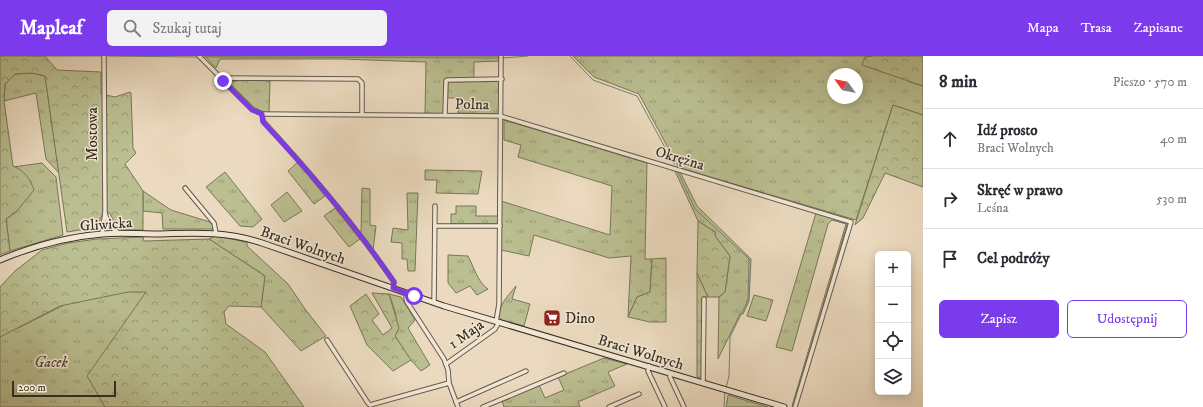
<!DOCTYPE html>
<html lang="pl">
<meta charset="utf-8">
<style>
:root{--surface:#fff;--page:#f2f2f3;--text:#2b2b33;--muted:#7c7c81;--line:#e1e1e2;--accent:#7c3aed}
body{margin:0;font-family:"IM FELL DW Pica",serif;background:var(--page);color:var(--text)}
.controls{position:absolute;right:12px;bottom:12px;display:grid;overflow:hidden;border-radius:6px;box-shadow:0 2px 10px #0003}
.controls button{width:36px;height:36px;display:grid;place-items:center;padding:0;border:0;border-bottom:1px solid var(--line);background:var(--surface);color:var(--text);font:20px sans-serif}
.compass{position:absolute;left:827px;top:12px;width:36px;height:36px;border-radius:50%;background:var(--surface);box-shadow:0 2px 10px #0003;rotate:303deg}
.scale{position:absolute;left:12px;bottom:10px;width:104px;box-sizing:border-box;padding-left:4px;border:2px solid #382f23;border-top:0;font-size:11px;line-height:14px;white-space:nowrap;color:#382f23;-webkit-text-stroke:3px #f2e7d5;paint-order:stroke}
.stop{position:absolute;width:12px;height:12px;margin:-9px;border:3px solid #7c3aed;border-radius:50%;background:#fff}
.stop.end{background:#7c3aed;border-color:#fff;box-shadow:0 1px 4px #0008}
.list{margin:0;padding:0;list-style:none}
h2{display:flex;justify-content:space-between;align-items:center;height:52px;margin:0;padding:0 16px;font-size:17px}
h2 small{font-size:13px;font-weight:400;color:var(--muted)}
.list li{display:grid;grid-template-columns:26px 1fr auto;gap:12px;align-items:center;box-sizing:border-box;height:60px;padding:0 16px;border-top:1px solid var(--line)}
.list b{display:block;font-size:15px;white-space:nowrap}
.list p{margin:0;font-size:13px;white-space:nowrap;color:var(--muted)}
.list em{font-size:13px;font-style:normal;color:var(--muted)}
.actions{display:flex;gap:8px;padding:12px 16px}
.actions a{flex:1;padding:9px 0;border:1px solid var(--accent);border-radius:6px;text-align:center;font-size:14px;color:var(--accent)}
.actions .main{background:var(--accent);color:#fff}
.icon{flex:none;width:22px;height:22px;fill:none;stroke:currentColor;stroke-width:2;stroke-linecap:round;stroke-linejoin:round}
.map{position:relative;flex:none;width:923px;height:351px;overflow:hidden}
header{display:flex;align-items:center;gap:24px;box-sizing:border-box;height:56px;padding:0 20px;background:var(--accent);color:#fff}
header strong{font-size:19px}
nav{display:flex;gap:22px;margin-inline-start:auto;font-size:14px}
.search{width:280px;height:36px;background:var(--page);display:flex;align-items:center;gap:10px;box-sizing:border-box;padding:0 14px;border-radius:6px;color:var(--muted);font-size:15px}
main{display:flex}
aside{flex:1;background:var(--surface)}
.map>svg:first-child{display:block}
</style>
<header>
<strong>Mapleaf</strong>
<div class="search"><svg class="icon" aria-label="search" viewBox="0 0 24 24"><circle cx="10" cy="10" r="6"/><path d="M15 15l6 6"/></svg>Szukaj tutaj</div>
<nav><a>Mapa</a><a>Trasa</a><a>Zapisane</a></nav>
</header>
<main>
<div class="map">
<svg width="923" height="351" viewBox="0 0 923 351">
<defs>
<pattern id="grass-tufts" width="24" height="20" patternUnits="userSpaceOnUse"><rect width="24" height="20" fill="#babe90"/><path d="M3 7l-1-3M5 7V3M7 7l1-3M15 17l-1-3M17 17v-4M19 17l1-3" fill="none" stroke="#989b75"/></pattern>
<pattern id="forest-crowns" width="20" height="18" patternUnits="userSpaceOnUse"><rect width="20" height="18" fill="#babe90"/><path d="M2 6a3 3 0 1 1 6 0M12 15a3 3 0 1 1 6 0" fill="none" stroke="#989b75"/></pattern>
</defs>
<rect width="100%" height="100%" fill="#ebdabf"/>
<filter id="stains"><feTurbulence type="fractalNoise" baseFrequency=".005" numOctaves="4"/><feColorMatrix values="0 0 0 0 .2 0 0 0 0 .09 0 0 0 0 .02 0 0 0 .5 -.17"/></filter>
<radialGradient id="worn" r=".72"><stop offset=".6" stop-color="#630" stop-opacity="0"/><stop offset="1" stop-color="#630" stop-opacity=".3"/></radialGradient>
<g fill="url(#grass-tufts)" stroke="#79765a" fill-rule="evenodd">
<polygon points="205,0 500,0 500,5 474,6 474,22 447,23 444,58 425,57 426,6 341,3 220,3 216,12"/>
<path d="M573 0H873L865 1 910 26 923 30V59L893 49 856 164 679 112 639 38 594 21ZM833 18H857V42H833Z"/>
<polygon points="32,17 45,20 59,117 46,103 36,37 4,45 5,28 15,18"/>
<polygon points="241,24 270,25 269,57 257,57 228,27"/>
<polygon points="500,25 499,56 498,58 458,57 460,42 447,42 448,26"/>
<polygon points="504,64 647,107 645,203 652,203 650,236 637,241 628,261 631,200 609,202 534,179 529,200 501,194 501,145 610,179 612,130 518,101 521,89 504,84"/>
<polygon points="298,106 325,140 314,148 288,115"/>
<polygon points="42,107 56,121 63,179 10,195 6,163 16,156 13,111"/>
<polygon points="425,114 482,115 478,138 436,137 437,124 425,124"/>
<polygon points="675,115 680,116 697,150 751,203 749,245 743,258 740,258 718,303 719,241 725,236 730,200 715,180 715,176 698,165"/>
<polygon points="225,116 262,163 253,171 240,170 206,131"/>
<polygon points="362,132 370,133 370,169 376,170 373,194 361,178"/>
<polygon points="143,135 171,154 210,166 213,170 213,173 163,173 162,157 143,155"/>
<polygon points="407,137 418,137 415,215 408,215 407,203 402,203 402,187 391,186 393,172 408,174"/>
<polygon points="456,150 476,150 476,160 498,160 498,168 451,168 451,158 456,158"/>
<polygon points="335,152 360,183 349,191 324,160"/>
<polygon points="816,157 847,166 847,169 793,351 792,350 846,168 832,164 828,168 792,295 776,291"/>
<polygon points="215,180 247,186 247,190 288,228 305,253 326,280 301,295 261,251 265,220 209,183"/>
<path d="M448 199 468 200C473 209 478 227 488 233L477 239 470 230 456 237 448 227Z"/>
<polygon points="160,207 115,351 0,351 0,252 18,272 72,245"/>
<polygon points="697,217 708,241 703,241 702,322 697,321"/>
<path d="M516 230 512 243 530 248 524 270 502 264 499 261C499 248 508 240 516 230Z"/>
<polygon points="389,238 401,241 415,264 408,272 430,309 421,315 409,302 395,280 396,258"/>
<polygon points="754,239 773,244 766,265 747,260"/>
<polygon points="604,302 627,308 608,316 615,330 578,346 580,351 504,351 502,345 539,329 545,342 564,334 558,321"/>
<polygon points="728,339 768,351 726,351"/>
</g>
<g fill="url(#forest-crowns)" stroke="#79765a">
<path d="M0 0H45L57 14 101 16V38L115 41 130 36 131 37 133 92 136 97 125 108 143 135V174H122L115 168 110 157H103L95 175 80 174 67 176 45 20 32 17 15 18 5 28 4 45 13 110C25 115 30 123 34 134L16 156 6 163 10 195 0 199Z"/>
<polygon points="873,0 923,0 923,30 862,9 865,1"/>
<polygon points="893,49 923,59 923,131 885,117 863,162 855,169"/>
<polygon points="698,165 715,176 715,180 730,200 725,236 719,241 708,241 697,217"/>
<polygon points="143,181 144,185 209,183 265,220 261,251 229,250 224,256 226,268 265,296 304,351 105,351 87,320 146,236 128,236 60,250 0,281 0,231 15,215 42,194 68,187 97,183"/>
<polygon points="666,202 666,266 650,266 628,261 637,241 650,236 652,203"/>
<polygon points="372,237 389,238 399,272 395,280 411,304 393,315 367,289 350,250 366,238 379,258 372,264 383,279 392,272"/>
</g>
<polygon fill="#babe90" stroke="#79765a" points="287,136 302,155 284,166 271,149"/>
<g fill="none" stroke-linecap="round" stroke-linejoin="round">
<g stroke="#72827b" stroke-width="1">
<polyline points="35,0 102,0"/>
<polyline points="108,0 197,1"/>
<polyline points="570,0 593,24 637,40 674,108"/>
<polyline points="203,1 500,2"/>
<polyline points="503,2 528,0"/>
<polyline points="678,116 695,153 749,203 748,244 730,281 729,320 726,332"/>
<polyline points="724,351 725,335"/>
</g>
<g stroke="#655a4a" stroke-width="5.5">
<g id="minor">
<path d="M199 0 252 53 262 58 263 65C310 116 355 169 394 226L393 232"/>
<polyline points="223,25 230,22 358,23 362,27 362,58"/>
<polyline points="262,58 500,60 851,166 795,351"/>
<polyline points="445,59 446,25 447,24 502,23"/>
<polyline points="185,132 214,167 216,177"/>
<path d="M105 157C108 167 110 172 119 177"/>
<polyline points="435,170 500,170"/>
<polyline points="102,178 105,156 104,0"/>
<polyline points="407,237 406,242 407,246 444,303 448,314 449,327 458,351"/>
<polyline points="434,247 435,150"/>
<polyline points="496,266 499,248 501,0"/>
<polyline points="327,284 368,347 370,349 449,327"/>
<polyline points="446,308 495,273 499,266"/>
<polyline points="649,310 648,315 665,351"/>
<polyline points="670,317 670,321 684,351"/>
<polyline points="703,327 704,243"/>
<polyline points="456,346 526,315"/>
<polyline points="483,351 564,317"/>
<polyline points="609,351 639,338"/>
</g>
</g>
<g stroke="#382f23" stroke-width="7">
<path id="secondary" d="M0 204C33 190 67 181 102 178 120 176 139 178 157 178 195 177 225 175 262 187L444 250 784 351"/>
</g>
<use href="#minor" stroke="#f2e7d5" stroke-width="3.5"/>
<use href="#secondary" stroke="#f2e7d5" stroke-width="5"/>
</g>
<g fill="none" stroke-linecap="round" stroke-linejoin="round">
<path stroke="#7c3aed" stroke-width="5" d="M223 25 252 54 262 58 263 66C310 116 355 169 394 226L393 232 414 240"/>
</g>
<defs>
<g id="supermarket-square" transform="scale(0.9)"><rect x="-9" y="-9" width="18" height="18" rx="4" fill="#8f2418" stroke="#f2e7d5"/><path d="M-6-5.5h2.5l.6 2H6L4.5 2H-2.5L-4.4-4H-6ZM-1.5 3.2a1.3 1.3 0 1 0 .1 0ZM3 3.2a1.3 1.3 0 1 0 .1 0Z" fill="#fff"/></g>
</defs>
<g fill-rule="evenodd">
<use href="#supermarket-square" x="552" y="262"/>
</g>
<g text-anchor="middle" stroke-width="3" stroke-linejoin="round" paint-order="stroke">
<g font-size="15" fill="#382f23" stroke="#f2e7d5">
<text transform="translate(472 48) rotate(1)" y="5">Polna</text>
<text transform="translate(92 78) rotate(-90)" y="5">Mostowa</text>
<text transform="translate(680 102) rotate(17)" y="5">Okrężna</text>
<text transform="translate(106 168) rotate(-4)" y="5">Gliwicka</text>
<text transform="translate(303 189) rotate(19)" y="5">Braci Wolnych</text>
<text transform="translate(466 278) rotate(-35)" y="5">1 Maja</text>
<text transform="translate(641 296) rotate(17)" y="5">Braci Wolnych</text>
</g>
<g font-size="15" fill="#382f23" stroke="#f2e7d5" text-anchor="start">
<text x="565" y="267">Dino</text>
</g>
<g font-size="15" font-style="italic" fill="#524c39" stroke="#f2e7d5">
<text x="51" y="311">Gacek</text>
</g>
</g>
<rect width="100%" height="100%" filter="url(#stains)"/>
<rect width="100%" height="100%" fill="url(#worn)"/>
</svg>
<div class="controls">
<button>+</button>
<button>−</button>
<button><svg class="icon" aria-label="locate" viewBox="0 0 24 24"><circle cx="12" cy="12" r="6"/><path d="M12 2v4M12 18v4M2 12h4M18 12h4"/></svg></button>
<button><svg class="icon" aria-label="layers" viewBox="0 0 24 24"><path d="M12 4l9 5-9 5-9-5zM3 14l9 5 9-5"/></svg></button>
</div>
<svg class="compass" viewBox="-18 -18 36 36"><path d="M0-13l5 13h-10z" fill="#e53935"/><path d="M0 13l5-13h-10z" fill="#7c7c81"/></svg>
<div class="scale">200 m</div>
<div class="stop" style="left:414px;top:240px"></div>
<div class="stop end" style="left:223px;top:25px"></div>
</div>
<aside>
<h2>8 min<small>Pieszo · 570 m</small></h2>
<ul class="list">
<li><svg class="icon" aria-label="ahead" viewBox="0 0 24 24"><path d="M12 20V5M6 11l6-6 6 6"/></svg><div><b>Idź prosto</b><p>Braci Wolnych</p></div><em>40 m</em></li>
<li><svg class="icon" aria-label="right" viewBox="0 0 24 24"><path d="M7 20v-9h11M14 6l5 5-5 5"/></svg><div><b>Skręć w prawo</b><p>Leśna</p></div><em>530 m</em></li>
<li><svg class="icon" aria-label="arrive" viewBox="0 0 24 24"><path d="M6 21V4h12l-3 4 3 4H6"/></svg><div><b>Cel podróży</b></div></li>
</ul>
<div class="actions"><a class="main">Zapisz</a><a>Udostępnij</a></div>
</aside>
</main>
